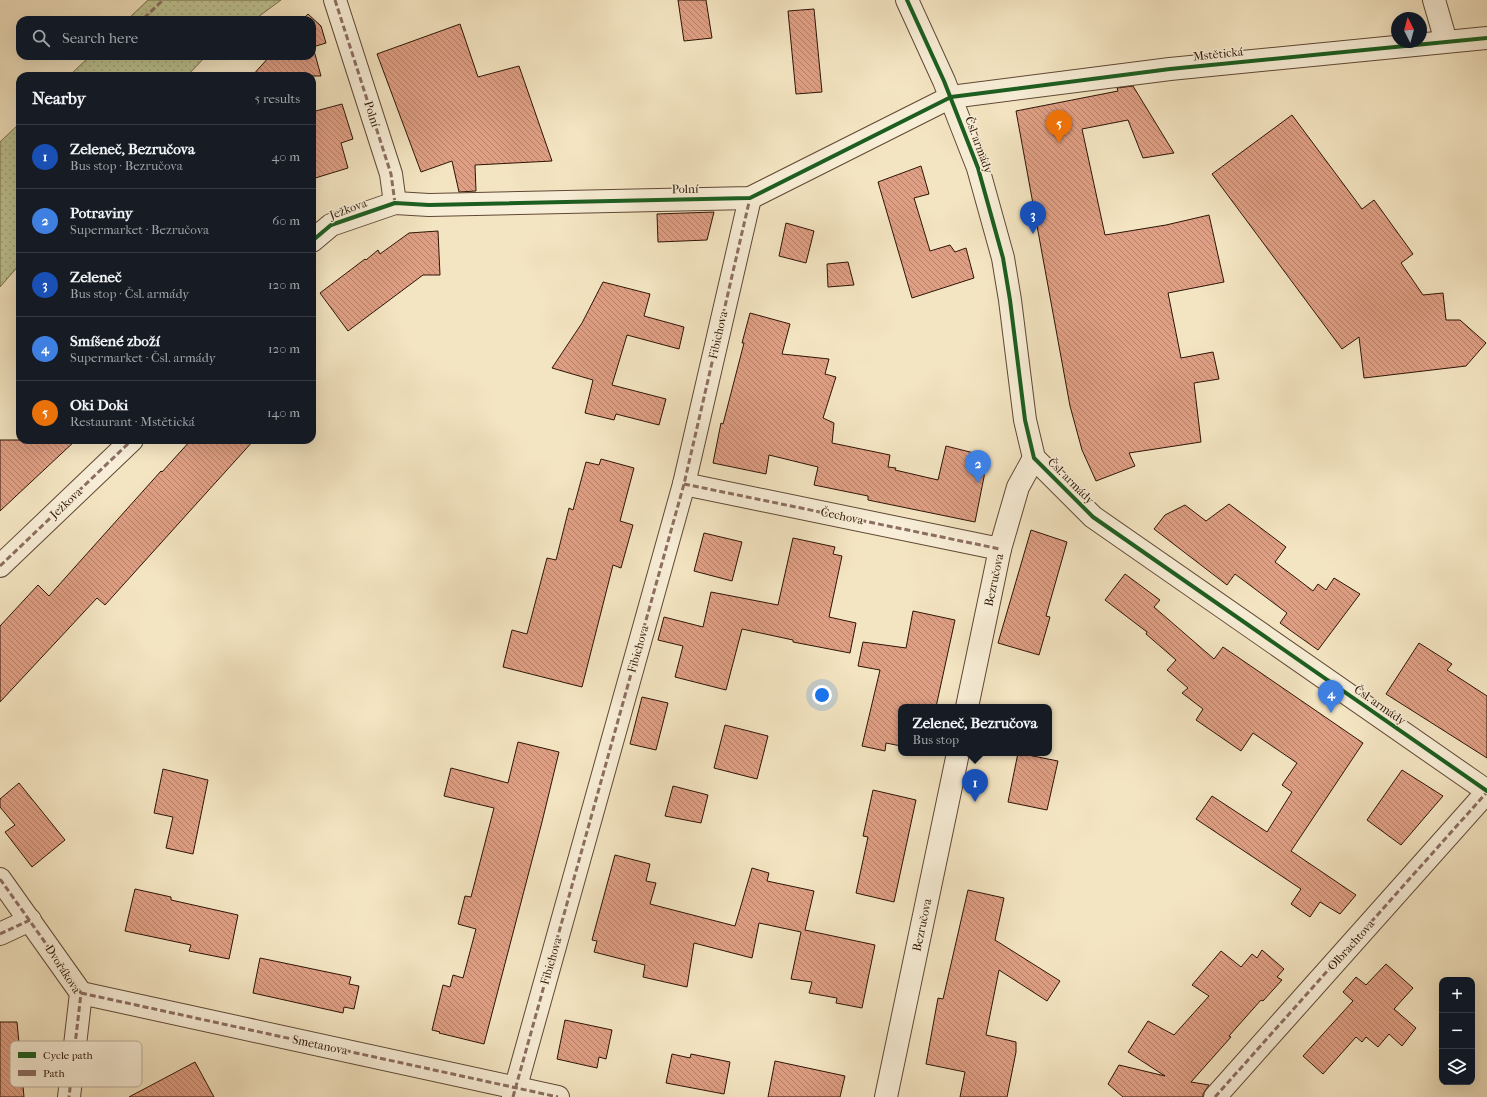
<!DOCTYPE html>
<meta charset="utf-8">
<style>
:root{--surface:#171b24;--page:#242831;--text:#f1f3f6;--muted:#9ea1a6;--line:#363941;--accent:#c59692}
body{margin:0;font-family:"IM FELL French Canon",serif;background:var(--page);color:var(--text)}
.controls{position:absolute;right:12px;bottom:12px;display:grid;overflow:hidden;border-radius:8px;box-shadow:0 4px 16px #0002}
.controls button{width:36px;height:36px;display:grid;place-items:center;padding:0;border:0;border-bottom:1px solid var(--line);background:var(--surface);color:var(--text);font:20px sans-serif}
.compass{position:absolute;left:1391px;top:12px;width:36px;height:36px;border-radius:50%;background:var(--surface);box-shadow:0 4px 16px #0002;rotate:354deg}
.you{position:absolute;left:822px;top:695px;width:14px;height:14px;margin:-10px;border:3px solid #fff;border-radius:50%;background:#1a73e8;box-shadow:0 0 0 6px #1a73e833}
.badge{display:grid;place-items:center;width:26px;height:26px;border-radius:50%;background:var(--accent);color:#fff;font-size:13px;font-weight:700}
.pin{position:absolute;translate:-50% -33px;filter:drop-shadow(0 1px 2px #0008)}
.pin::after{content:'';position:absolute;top:21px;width:14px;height:12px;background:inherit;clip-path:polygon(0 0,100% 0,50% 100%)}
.popup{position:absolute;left:898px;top:704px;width:154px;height:52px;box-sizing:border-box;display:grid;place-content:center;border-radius:8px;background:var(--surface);filter:drop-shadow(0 1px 3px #0005);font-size:13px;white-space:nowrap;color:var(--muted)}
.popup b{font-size:15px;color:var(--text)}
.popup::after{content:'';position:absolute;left:50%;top:100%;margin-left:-8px;border:8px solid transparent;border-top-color:var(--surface)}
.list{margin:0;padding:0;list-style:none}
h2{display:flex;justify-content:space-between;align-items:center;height:52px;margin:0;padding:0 16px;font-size:17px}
h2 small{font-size:13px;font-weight:400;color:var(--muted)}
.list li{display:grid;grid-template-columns:26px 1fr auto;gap:12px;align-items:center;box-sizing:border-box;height:64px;padding:0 16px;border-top:1px solid var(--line)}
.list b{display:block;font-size:15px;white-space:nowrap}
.list p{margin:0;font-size:13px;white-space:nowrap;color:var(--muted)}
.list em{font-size:13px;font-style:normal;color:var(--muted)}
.icon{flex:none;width:22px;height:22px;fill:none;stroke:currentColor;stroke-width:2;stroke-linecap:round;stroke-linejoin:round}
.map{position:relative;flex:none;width:1487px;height:1097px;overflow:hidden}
.search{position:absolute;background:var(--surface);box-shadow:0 4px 16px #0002;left:16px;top:16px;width:300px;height:44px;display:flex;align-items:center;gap:10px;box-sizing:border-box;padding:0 14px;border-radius:12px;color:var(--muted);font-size:15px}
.panel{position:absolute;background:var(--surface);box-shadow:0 4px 16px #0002;left:16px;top:72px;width:300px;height:372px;border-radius:12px}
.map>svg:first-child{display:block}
</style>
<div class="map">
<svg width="1487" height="1097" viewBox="0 0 1487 1097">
<defs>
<pattern id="grass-dots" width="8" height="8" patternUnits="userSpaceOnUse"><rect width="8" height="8" fill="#bec492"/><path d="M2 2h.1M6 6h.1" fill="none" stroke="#a4a87c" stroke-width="1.8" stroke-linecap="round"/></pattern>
<pattern id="building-back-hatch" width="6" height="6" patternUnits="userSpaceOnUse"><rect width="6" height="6" fill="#df9f84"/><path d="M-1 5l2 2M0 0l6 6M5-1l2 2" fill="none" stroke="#b5806a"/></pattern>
</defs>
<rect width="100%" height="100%" fill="#f4e5c2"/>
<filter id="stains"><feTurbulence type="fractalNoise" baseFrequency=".005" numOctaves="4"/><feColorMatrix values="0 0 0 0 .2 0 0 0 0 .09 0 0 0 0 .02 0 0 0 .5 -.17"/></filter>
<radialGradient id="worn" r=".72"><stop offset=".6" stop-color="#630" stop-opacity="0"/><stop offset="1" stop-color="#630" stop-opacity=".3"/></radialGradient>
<g fill="url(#grass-dots)" stroke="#766c4c">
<polygon points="148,0 281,0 254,20 127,20"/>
<polygon points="90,56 206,56 187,76 69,76"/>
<polygon points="20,123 20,264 0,287 0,142"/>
</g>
<g fill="url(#building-back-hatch)" stroke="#2e1405">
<polygon points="678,0 706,0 712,38 684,41"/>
<polygon points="814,9 822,92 796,94 788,11"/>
<polygon points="308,14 321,26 326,43 313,47 321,76 252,76 270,56 312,56 312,20 302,20"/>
<polygon points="460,24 478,77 519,66 552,161 475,165 476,191 459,192 452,161 421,172 377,54"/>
<polygon points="1133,86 1174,153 1143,158 1128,120 1082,129 1105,235 1166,225 1209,215 1224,282 1168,293 1181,358 1213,352 1219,379 1194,383 1201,442 1129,453 1135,466 1096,481 1082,450 1070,406 1016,111 1118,91 1117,88"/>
<polygon points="342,104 353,139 341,143 348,168 312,179 312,112"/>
<polygon points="1292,115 1362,209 1374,200 1413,254 1401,263 1423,295 1443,293 1446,320 1460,320 1486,343 1466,366 1364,378 1359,337 1342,349 1212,174"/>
<polygon points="921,166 929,194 914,198 930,251 950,245 955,252 966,248 974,278 912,298 878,182"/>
<polygon points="714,212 707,240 658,242 657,214"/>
<polygon points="786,223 814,231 806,263 779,256"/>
<polygon points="438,231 440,275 423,275 348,331 320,293 365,259 366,260 378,250 380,254 409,233"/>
<polygon points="848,262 854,285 828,287 827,264"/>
<polygon points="603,282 650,294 644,316 684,327 679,349 627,335 612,385 666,399 659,425 616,414 614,420 585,413 593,380 552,368 582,323"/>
<polygon points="750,313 790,324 782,354 829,359 825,374 836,377 823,418 834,423 832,443 890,455 888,467 896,468 895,470 938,480 946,446 986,456 984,477 975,522 868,500 868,496 814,485 818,467 769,455 766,474 713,463 721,423 723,424 744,343 742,343"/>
<polygon points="0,440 76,440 0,511"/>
<polygon points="191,440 254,440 105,605 97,598 0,702 0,626 38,585 49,596 161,471 162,472"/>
<polygon points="601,459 634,468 620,521 633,525 621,568 613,565 582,687 503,667 512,630 527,634 547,558 556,560 569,508 573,510 586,462 599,465"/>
<polygon points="1229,504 1286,547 1275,562 1313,591 1318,584 1326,590 1334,578 1360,594 1318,650 1280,623 1287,613 1235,574 1227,585 1154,529 1165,515 1185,505 1206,521"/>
<polygon points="1031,530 1067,542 1046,616 1050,617 1039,655 998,643"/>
<polygon points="704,533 742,542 732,581 694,571"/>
<polygon points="793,538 835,547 833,554 842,556 829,617 856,623 850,653 793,642 793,640 742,629 726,690 675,677 683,646 658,640 664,617 703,627 711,592 778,605"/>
<polygon points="1125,574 1160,600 1154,607 1214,659 1223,647 1363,743 1291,851 1356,895 1340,914 1320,902 1310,917 1291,904 1301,889 1196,819 1212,796 1267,832 1292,792 1282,785 1297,763 1253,733 1241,751 1196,720 1203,709 1182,693 1188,688 1167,670 1176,660 1146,634 1147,632 1105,600"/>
<polygon points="913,611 955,620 936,707 901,707 901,746 886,743 885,751 862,746 880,670 858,666 863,642 906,648"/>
<polygon points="1419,643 1452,664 1447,670 1487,696 1487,758 1386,694"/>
<polygon points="642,697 668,703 656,750 630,744"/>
<polygon points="725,725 768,736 757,779 714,768"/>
<polygon points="518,742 559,752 542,822 484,1044 439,1033 440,1032 432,1030 443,985 450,987 453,975 463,978 476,929 458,924 465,896 471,897 494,808 444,796 451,768 508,783"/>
<polygon points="1018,753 1058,761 1047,810 1008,802"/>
<polygon points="163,769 208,780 193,854 166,848 173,817 154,813"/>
<polygon points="1402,770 1443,796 1401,845 1367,820"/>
<polygon points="19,783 65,840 32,867 5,832 15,825 0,807 0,799"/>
<polygon points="673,786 708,795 701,823 665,816"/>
<polygon points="873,790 916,800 894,902 856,893 868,837 863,836"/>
<polygon points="615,855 650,864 646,881 656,883 650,904 735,926 752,868 769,873 767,881 814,891 805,930 875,945 862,1008 836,1003 837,998 809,993 812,982 791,979 801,932 759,923 752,958 694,943 687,987 643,977 645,965 594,952 597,941 592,940"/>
<polygon points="135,889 171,897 171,900 238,915 229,959 189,951 191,945 125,931"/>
<polygon points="968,890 1004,898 995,940 1060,981 1047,1001 999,970 986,1035 1016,1042 1016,1052 1007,1097 960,1097 965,1072 926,1064 938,998 943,999"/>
<polygon points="1262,950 1284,969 1277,977 1282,980 1263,1001 1261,1000 1229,1036 1231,1037 1191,1082 1209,1085 1203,1094 1203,1097 1123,1097 1108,1084 1119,1065 1165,1076 1128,1052 1148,1021 1174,1035 1209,996 1192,985 1221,951 1241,967 1252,954 1257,958"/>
<polygon points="260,958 351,977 349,984 359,986 354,1009 344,1007 343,1013 253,993"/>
<polygon points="1386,964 1413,988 1394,1009 1416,1028 1402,1046 1389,1034 1378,1047 1366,1037 1362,1042 1356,1037 1323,1074 1303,1056 1353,1001 1343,992 1356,977 1366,985"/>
<polygon points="565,1020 612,1030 606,1059 599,1057 597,1068 557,1059"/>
<polygon points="0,1022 17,1022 24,1097 0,1097"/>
<polygon points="672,1054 690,1058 691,1054 730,1062 724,1094 666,1083"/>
<polygon points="775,1061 845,1076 840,1097 768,1097"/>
<polygon points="195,1062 214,1097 129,1097"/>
</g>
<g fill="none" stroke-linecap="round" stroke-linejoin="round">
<g stroke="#604834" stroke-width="24">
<g id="minor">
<polyline points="335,0 391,174 395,203"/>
<polyline points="907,0 944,81 978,168 1003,258 1010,300 1025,420 1034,458 1093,517 1487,791"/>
<polyline points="1434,0 1443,31 1444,41"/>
<polyline points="312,241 331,225 395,203 429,205 750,198 951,97 1170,69 1487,38"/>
<polyline points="684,484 1000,549"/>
<polyline points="0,566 132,440"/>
<polyline points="967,707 1000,549 1018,487 1034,458"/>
<polyline points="0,879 81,993 69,1097"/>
<polyline points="0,934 30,920"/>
<polyline points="81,993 558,1097"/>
<polyline points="513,1097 684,484 750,198"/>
<polyline points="886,1097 958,753"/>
<polyline points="1215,1097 1487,792"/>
</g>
</g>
<use href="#minor" stroke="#f8eed7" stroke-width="22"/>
<g stroke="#8d6e63" stroke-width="3" stroke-dasharray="6 3" stroke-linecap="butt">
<polyline points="335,0 391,174 395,203"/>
<polyline points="144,18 163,0"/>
<polyline points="684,484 1000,549"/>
<polyline points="0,566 132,440"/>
<polyline points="0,879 81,993 69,1097"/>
<polyline points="0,934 30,920"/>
<polyline points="81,993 558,1097"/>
<polyline points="513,1097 684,484 750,198"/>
<polyline points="1215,1097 1487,792"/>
</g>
<g stroke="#f8eed7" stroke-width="6">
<g id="cycleway">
<polyline points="907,0 944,81 978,168 1003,258 1010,300 1025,420 1034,458 1093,517 1487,791"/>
<polyline points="312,241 331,225 395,203 429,205 750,198 951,97 1170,69 1487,38"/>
</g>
</g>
<use href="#cycleway" stroke="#1b5e20" stroke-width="4"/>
</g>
<g text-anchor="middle" stroke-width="3" stroke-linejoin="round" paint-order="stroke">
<g font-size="12" fill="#2e1405" stroke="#f8eed7">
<text transform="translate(1218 54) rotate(-6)" y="4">Mstětická</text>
<text transform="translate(372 114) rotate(72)" y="4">Polní</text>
<text transform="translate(979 145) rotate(70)" y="4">Čsl. armády</text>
<text transform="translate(685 189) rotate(-1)" y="4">Polní</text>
<text transform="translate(348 209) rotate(-20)" y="4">Ježkova</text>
<text transform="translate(718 335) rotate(-77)" y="4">Fibichova</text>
<text transform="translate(1071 481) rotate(45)" y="4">Čsl. armády</text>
<text transform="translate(66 503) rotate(-43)" y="4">Ježkova</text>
<text transform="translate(842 516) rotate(12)" y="4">Čechova</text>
<text transform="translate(994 580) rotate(-78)" y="4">Bezručova</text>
<text transform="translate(638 649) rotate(-74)" y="4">Fibichova</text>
<text transform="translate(1380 705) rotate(35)" y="4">Čsl. armády</text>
<text transform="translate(922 925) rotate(-78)" y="4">Bezručova</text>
<text transform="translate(1351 945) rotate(-48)" y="4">Olbrachtova</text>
<text transform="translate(551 961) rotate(-74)" y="4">Fibichova</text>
<text transform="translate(63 969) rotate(57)" y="4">Dvořákova</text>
<text transform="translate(320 1045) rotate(12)" y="4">Smetanova</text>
</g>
</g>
<rect x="10" y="1041" width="132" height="46" rx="6" fill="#f8eed7" stroke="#bbad98" stroke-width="1"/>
<rect x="18" y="1052" width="18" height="6" fill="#1b5e20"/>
<rect x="18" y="1070" width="18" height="6" fill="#8d6e63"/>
<g font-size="11" fill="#2e1405">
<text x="43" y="1059">Cycle path</text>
<text x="43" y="1077">Path</text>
</g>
<rect width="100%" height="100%" filter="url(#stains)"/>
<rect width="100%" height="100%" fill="url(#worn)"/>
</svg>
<div class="controls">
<button>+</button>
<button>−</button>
<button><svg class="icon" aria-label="layers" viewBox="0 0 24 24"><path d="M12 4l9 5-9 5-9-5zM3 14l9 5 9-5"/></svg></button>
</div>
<svg class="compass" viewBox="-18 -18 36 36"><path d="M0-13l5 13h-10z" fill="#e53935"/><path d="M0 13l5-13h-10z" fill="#9ea1a6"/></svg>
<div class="you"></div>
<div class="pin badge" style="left:975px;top:802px;background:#1a4fb4">1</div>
<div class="popup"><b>Zeleneč, Bezručova</b>Bus stop</div>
<div class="pin badge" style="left:978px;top:483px;background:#3f7fe0">2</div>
<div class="pin badge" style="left:1033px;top:234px;background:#1a4fb4">3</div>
<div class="pin badge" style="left:1331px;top:713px;background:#3f7fe0">4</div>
<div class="pin badge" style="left:1059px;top:143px;background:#e8710a">5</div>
<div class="search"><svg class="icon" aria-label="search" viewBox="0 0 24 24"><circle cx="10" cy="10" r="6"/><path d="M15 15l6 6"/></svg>Search here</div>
<section class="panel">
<h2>Nearby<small>5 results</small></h2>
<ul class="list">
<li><span class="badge" style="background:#1a4fb4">1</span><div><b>Zeleneč, Bezručova</b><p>Bus stop · Bezručova</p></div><em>40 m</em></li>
<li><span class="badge" style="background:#3f7fe0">2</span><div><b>Potraviny</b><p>Supermarket · Bezručova</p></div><em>60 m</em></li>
<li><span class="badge" style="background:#1a4fb4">3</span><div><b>Zeleneč</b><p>Bus stop · Čsl. armády</p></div><em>120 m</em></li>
<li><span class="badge" style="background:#3f7fe0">4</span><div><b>Smíšené zboží</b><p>Supermarket · Čsl. armády</p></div><em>120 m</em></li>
<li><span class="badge" style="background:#e8710a">5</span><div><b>Oki Doki</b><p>Restaurant · Mstětická</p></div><em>140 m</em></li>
</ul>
</section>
</div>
